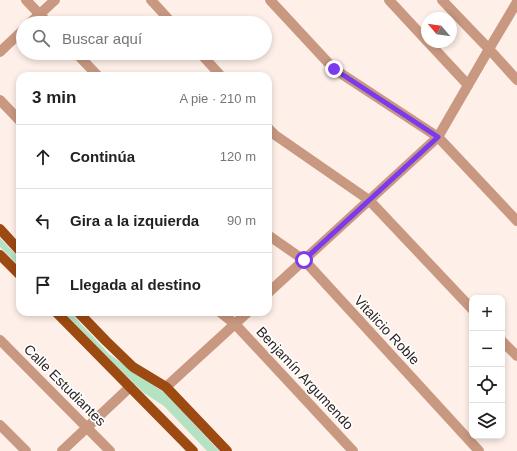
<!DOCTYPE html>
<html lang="es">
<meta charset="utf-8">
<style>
:root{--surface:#fff;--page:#f2f2f2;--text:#222;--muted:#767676;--line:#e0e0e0}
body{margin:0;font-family:Helvetica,sans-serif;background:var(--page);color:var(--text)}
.controls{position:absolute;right:12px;bottom:12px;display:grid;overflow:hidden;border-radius:8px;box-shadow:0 2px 6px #0003}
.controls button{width:36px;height:36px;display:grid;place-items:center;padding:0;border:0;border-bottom:1px solid var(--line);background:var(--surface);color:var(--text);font:20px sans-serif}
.compass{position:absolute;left:421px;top:12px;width:36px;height:36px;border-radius:50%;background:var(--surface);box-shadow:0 2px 6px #0003;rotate:299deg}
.stop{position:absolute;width:12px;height:12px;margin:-9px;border:3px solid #7c3aed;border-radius:50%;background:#fff}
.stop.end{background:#7c3aed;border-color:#fff;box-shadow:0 1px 4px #0008}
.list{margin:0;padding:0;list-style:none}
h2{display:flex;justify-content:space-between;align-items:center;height:52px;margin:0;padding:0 16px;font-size:17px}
h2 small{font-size:13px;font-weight:400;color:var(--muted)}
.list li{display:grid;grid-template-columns:26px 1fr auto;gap:12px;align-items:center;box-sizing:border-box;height:64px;padding:0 16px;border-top:1px solid var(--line)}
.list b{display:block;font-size:15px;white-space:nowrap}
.list em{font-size:13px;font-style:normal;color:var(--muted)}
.icon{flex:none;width:22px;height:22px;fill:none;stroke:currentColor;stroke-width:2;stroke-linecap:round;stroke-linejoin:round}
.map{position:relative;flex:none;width:517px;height:451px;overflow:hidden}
.search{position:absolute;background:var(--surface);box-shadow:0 2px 6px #0003;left:16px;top:16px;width:256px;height:44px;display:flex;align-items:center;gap:10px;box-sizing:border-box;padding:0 14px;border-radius:22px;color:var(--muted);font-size:15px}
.panel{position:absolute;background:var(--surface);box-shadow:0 2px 6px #0003;left:16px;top:72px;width:256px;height:244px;border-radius:12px}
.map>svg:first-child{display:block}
</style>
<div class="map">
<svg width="517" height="451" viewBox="0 0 517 451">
<rect width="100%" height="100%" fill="#feefe8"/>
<g fill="#b4e2c3">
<polygon points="0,238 20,259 20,267 0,247"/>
<polygon points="63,312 70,312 109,354 153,385 165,393 219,451 207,451 164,406 144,393 109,359"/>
</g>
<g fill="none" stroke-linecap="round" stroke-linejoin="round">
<g stroke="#c89880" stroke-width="10">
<polyline points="26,0 48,23"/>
<polyline points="151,0 172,23"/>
<polyline points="270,0 334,69 438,137 517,221"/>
<polyline points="389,0 427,41"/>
<polyline points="442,0 489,49 517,80"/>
<polyline points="30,23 55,0"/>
<polyline points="428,42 468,85"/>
<polyline points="0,52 23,30"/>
<polyline points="76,53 98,76"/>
<polyline points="200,53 221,76"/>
<polyline points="0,100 20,121"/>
<polyline points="268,128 275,135 369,200 472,309"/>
<polyline points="268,235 304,260 479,451"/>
<polyline points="220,312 235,324 353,451"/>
<polyline points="0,340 110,451"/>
<polyline points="502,341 517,356"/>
<polyline points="0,425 26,451"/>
<polyline points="62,451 130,387"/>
</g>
<g stroke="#c89880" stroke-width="10">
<polyline points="268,293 438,137 489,49 517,2"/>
<polyline points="166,387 248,312"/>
</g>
<g stroke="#9d4912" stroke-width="10">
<polyline points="0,229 20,251"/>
<polyline points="0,255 20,275"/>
<polyline points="56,312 193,451"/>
<polyline points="78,312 106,341 133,367 166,387 227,451"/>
</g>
</g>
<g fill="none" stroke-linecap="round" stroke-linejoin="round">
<polyline stroke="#7c3aed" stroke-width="5" points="304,260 438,137 334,69"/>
</g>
<g text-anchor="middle" stroke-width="3.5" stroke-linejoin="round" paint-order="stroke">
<g font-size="14" fill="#2d2320" stroke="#fff">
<text transform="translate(387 330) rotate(47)" y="5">Vitalicio Roble</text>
<text transform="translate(305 378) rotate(47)" y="5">Benjamín Argumendo</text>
<text transform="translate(65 385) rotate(45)" y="5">Calle Estudiantes</text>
</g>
</g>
</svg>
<div class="controls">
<button>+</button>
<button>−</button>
<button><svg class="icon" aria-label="locate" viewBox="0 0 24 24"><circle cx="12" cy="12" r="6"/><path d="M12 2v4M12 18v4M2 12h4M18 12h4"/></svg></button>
<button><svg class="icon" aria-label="layers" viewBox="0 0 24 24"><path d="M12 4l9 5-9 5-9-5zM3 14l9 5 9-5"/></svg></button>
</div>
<svg class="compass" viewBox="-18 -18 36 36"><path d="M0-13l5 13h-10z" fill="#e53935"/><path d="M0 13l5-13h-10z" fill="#767676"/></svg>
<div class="stop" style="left:304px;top:260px"></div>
<div class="stop end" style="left:334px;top:69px"></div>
<div class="search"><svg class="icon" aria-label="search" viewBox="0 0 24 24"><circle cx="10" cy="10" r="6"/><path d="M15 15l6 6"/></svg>Buscar aquí</div>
<section class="panel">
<h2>3 min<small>A pie · 210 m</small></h2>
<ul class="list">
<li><svg class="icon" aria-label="ahead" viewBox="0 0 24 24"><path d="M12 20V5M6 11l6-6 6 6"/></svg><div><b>Continúa</b></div><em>120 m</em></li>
<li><svg class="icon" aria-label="left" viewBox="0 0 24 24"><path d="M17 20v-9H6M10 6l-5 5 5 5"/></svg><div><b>Gira a la izquierda</b></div><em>90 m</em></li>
<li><svg class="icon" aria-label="arrive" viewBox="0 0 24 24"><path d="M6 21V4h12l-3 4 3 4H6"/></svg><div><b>Llegada al destino</b></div></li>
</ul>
</section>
</div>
